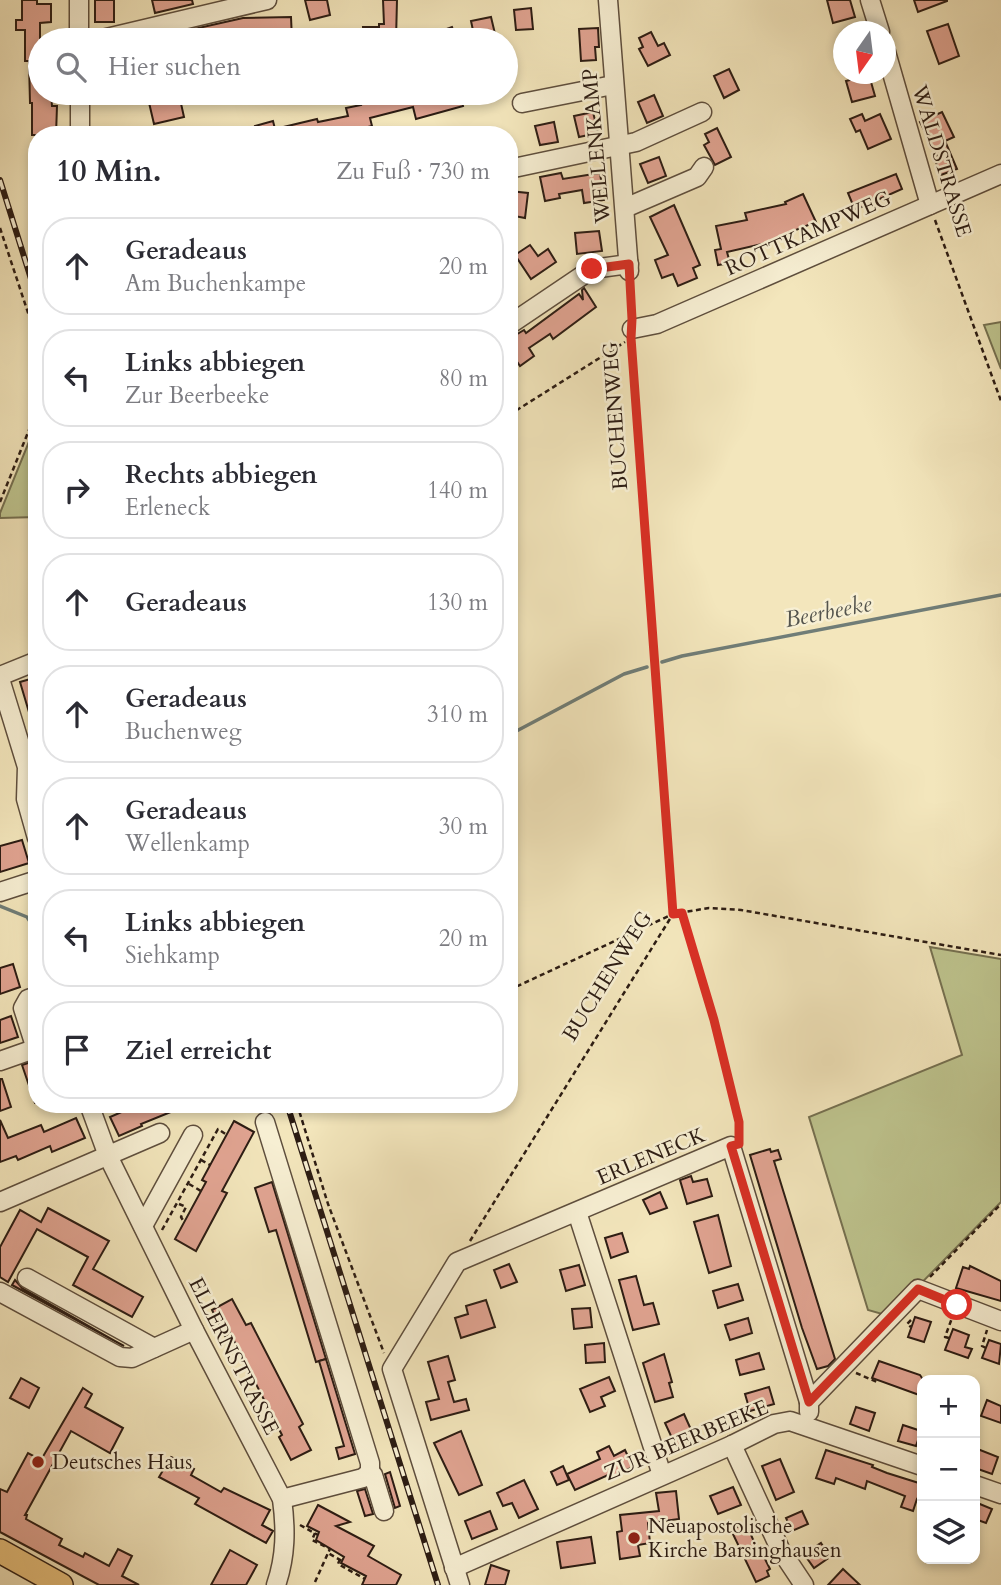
<!DOCTYPE html>
<html lang="de">
<meta charset="utf-8">
<style>
:root{--surface:#fff;--page:#f2f2f3;--text:#2b2b33;--muted:#7c7c81;--line:#e1e1e2}
body{margin:0;font-family:Cardo,serif;background:var(--page);color:var(--text)}
.controls{position:absolute;right:21px;bottom:21px;display:grid;overflow:hidden;border-radius:14px;box-shadow:0 4px 10px #0003}
.controls button{width:63px;height:63px;display:grid;place-items:center;padding:0;border:0;border-bottom:2px solid var(--line);background:var(--surface);color:var(--text);font:35px sans-serif}
.compass{position:absolute;left:833px;top:21px;width:63px;height:63px;border-radius:50%;background:var(--surface);box-shadow:0 4px 10px #0003;rotate:194deg}
.stop{position:absolute;width:21px;height:21px;margin:-16px;border:5px solid #d93025;border-radius:50%;background:#fff}
.stop.end{background:#d93025;border-color:#fff;box-shadow:0 2px 7px #0008}
.list{margin:0;padding:0;list-style:none}
h2{display:flex;justify-content:space-between;align-items:center;height:91px;margin:0;padding:0 28px;font-size:30px}
h2 small{font-size:23px;font-weight:400;color:var(--muted)}
.list li{display:grid;grid-template-columns:46px 1fr auto;gap:21px;align-items:center;box-sizing:border-box;height:98px;margin:0 14px 14px;padding:0 14px;border:2px solid var(--line);border-radius:28px}
.list b{display:block;font-size:26px;white-space:nowrap}
.list p{margin:0;font-size:23px;white-space:nowrap;color:var(--muted)}
.list em{font-size:23px;font-style:normal;color:var(--muted)}
.icon{flex:none;width:38px;height:38px;fill:none;stroke:currentColor;stroke-width:2;stroke-linecap:round;stroke-linejoin:round}
.map{position:relative;flex:none;width:1001px;height:1585px;overflow:hidden}
.search{position:absolute;background:var(--surface);box-shadow:0 4px 10px #0003;left:28px;top:28px;width:490px;height:77px;display:flex;align-items:center;gap:18px;box-sizing:border-box;padding:0 24px;border-radius:38px;color:var(--muted);font-size:26px}
.panel{position:absolute;background:var(--surface);box-shadow:0 4px 10px #0003;left:28px;top:126px;width:490px;height:987px;border-radius:28px}
.map>svg:first-child{display:block}
</style>
<div class="map">
<svg width="1001" height="1585" viewBox="0 0 1001 1585">
<rect width="100%" height="100%" fill="#f3e6bc"/>
<filter id="stains"><feTurbulence type="fractalNoise" baseFrequency=".00286" numOctaves="4"/><feColorMatrix values="0 0 0 0 .2 0 0 0 0 .09 0 0 0 0 .02 0 0 0 .5 -.17"/></filter>
<radialGradient id="worn" r=".72"><stop offset=".6" stop-color="#630" stop-opacity="0"/><stop offset="1" stop-color="#630" stop-opacity=".3"/></radialGradient>
<g fill="#bec48e" stroke="#757050" stroke-width="2">
<polygon points="1001,322 1001,369 984,325"/>
<polygon points="37,422 37,517 0,518 0,513"/>
<polygon points="930,947 1001,959 1001,1202 889,1316 868,1310 809,1117 962,1055"/>
</g>
<g fill="none" stroke-linecap="round" stroke-linejoin="round">
<g stroke="#707d77" stroke-width="3.5">
<polyline points="662,662 682,656 1001,595"/>
<polyline points="509,735 624,674 647,667"/>
<polyline points="0,906 27,917 37,932"/>
</g>
</g>
<g fill="#e1a492" stroke="#2c1c13" stroke-width="2">
<polygon points="22,0 37,0 37,4 51,4 51,22 40,23 40,93 51,93 52,106 57,106 56,135 32,135 32,103 30,103 29,61 25,61 25,30 16,30 16,20 22,20"/>
<rect x="95" y="0" width="19" height="22"/>
<polygon points="152,0 192,0 193,4 155,13"/>
<polygon points="305,0 327,0 330,15 310,20"/>
<polygon points="383,0 397,0 396,40 364,40 363,27 379,27 379,24 384,24"/>
<polygon points="827,0 850,0 855,17 833,23"/>
<polygon points="914,0 947,0 947,1 918,12"/>
<polygon points="531,8 533,29 516,30 514,10"/>
<polygon points="291,17 292,40 196,40 194,29 243,18"/>
<polygon points="491,17 496,38 475,40 471,21"/>
<polygon points="948,24 959,56 939,64 927,31"/>
<polygon points="452,27 457,40 419,40 419,39"/>
<polygon points="598,28 599,47 595,47 596,60 581,61 579,29"/>
<polygon points="651,32 658,46 664,43 670,55 648,66 639,49 643,47 639,38"/>
<polygon points="729,69 739,90 724,98 714,76"/>
<polygon points="869,75 875,96 852,102 846,81"/>
<polygon points="153,93 170,93 172,100 180,99 184,117 154,124 147,94"/>
<polygon points="392,93 398,93 400,99 428,93 460,93 463,106 416,119 413,107 370,118 372,126 335,135 257,135 255,126 273,121 275,129 317,119 318,122 348,116 346,108 361,105 359,98"/>
<polygon points="654,95 663,116 647,123 638,102"/>
<polygon points="593,112 598,133 579,137 574,116"/>
<polygon points="942,112 954,137 945,141 957,169 941,175 935,160 939,159 920,122"/>
<polygon points="862,114 865,121 880,114 891,139 868,149 860,130 856,132 850,119"/>
<polygon points="554,122 558,142 540,145 535,126"/>
<polygon points="717,128 731,157 715,165 704,145 709,142 705,134"/>
<polygon points="659,157 666,176 648,183 640,164"/>
<polygon points="561,173 563,179 600,173 604,200 584,203 582,190 559,194 560,198 545,201 540,177"/>
<polygon points="896,174 902,189 855,210 848,193"/>
<polygon points="509,191 528,193 525,218 509,215"/>
<polygon points="803,194 816,222 783,235 784,239 727,252 730,263 718,265 715,250 721,249 716,226 747,220 745,213 786,204 785,202"/>
<polygon points="674,205 700,265 693,268 697,278 678,286 673,274 662,278 655,260 668,255 650,217"/>
<polygon points="599,231 602,251 577,254 575,233"/>
<polygon points="530,245 538,256 548,249 556,262 531,279 515,255"/>
<polygon points="584,288 596,307 553,339 550,334 529,348 534,356 520,366 509,350 509,339 524,330 526,333 579,294 583,300 582,290"/>
<polygon points="37,677 37,729 34,729 20,682"/>
<polygon points="22,840 29,863 0,872 0,846"/>
<polygon points="13,964 20,987 0,994 0,968"/>
<polygon points="11,1016 18,1037 0,1043 0,1020"/>
<polygon points="37,1060 37,1103 35,1103 22,1065"/>
<polygon points="0,1079 2,1079 11,1107 0,1111"/>
<polygon points="140,1104 188,1104 188,1105 141,1124 142,1126 119,1136 110,1117"/>
<polygon points="76,1118 85,1138 52,1152 50,1146 18,1160 16,1156 0,1162 0,1120 8,1138 41,1125 44,1132"/>
<polygon points="234,1121 254,1132 222,1191 227,1193 196,1251 175,1239 206,1182 202,1180"/>
<polygon points="770,1149 771,1152 778,1150 781,1159 774,1161 835,1359 828,1366 817,1369 802,1328 750,1155"/>
<polygon points="691,1176 693,1182 707,1179 712,1196 687,1204 680,1180"/>
<polygon points="272,1182 326,1359 316,1362 276,1230 269,1232 255,1188"/>
<polygon points="660,1192 667,1208 650,1214 643,1200"/>
<polygon points="48,1208 109,1241 93,1269 143,1297 132,1317 73,1285 88,1257 37,1229 8,1282 0,1277 0,1247 20,1210 41,1222"/>
<polygon points="718,1215 731,1266 709,1273 694,1222"/>
<polygon points="622,1233 628,1252 611,1258 605,1238"/>
<polygon points="509,1264 517,1282 501,1288 494,1270"/>
<polygon points="579,1265 585,1285 566,1291 560,1270"/>
<polygon points="970,1266 1001,1281 1001,1301 956,1288 963,1267 969,1269"/>
<polygon points="636,1276 644,1305 653,1303 659,1324 633,1330 619,1280"/>
<polygon points="15,1280 22,1288 124,1346 12,1285"/>
<polygon points="738,1284 743,1300 718,1308 713,1291"/>
<polygon points="232,1299 246,1325 251,1323 303,1424 299,1427 311,1450 291,1460 279,1437 282,1435 230,1333 225,1336 212,1310"/>
<polygon points="486,1300 495,1327 461,1338 455,1318 468,1314 466,1306"/>
<polygon points="590,1308 592,1327 574,1329 572,1309"/>
<polygon points="915,1317 931,1322 924,1342 908,1337"/>
<polygon points="748,1318 752,1333 730,1340 725,1325"/>
<polygon points="953,1329 969,1335 965,1347 972,1349 968,1358 945,1350"/>
<polygon points="989,1340 1001,1344 999,1364 982,1358"/>
<polygon points="604,1343 605,1362 586,1363 585,1345"/>
<polygon points="759,1353 764,1369 740,1375 736,1360"/>
<polygon points="664,1354 672,1382 669,1383 673,1397 655,1402 643,1363"/>
<polygon points="448,1356 455,1380 448,1382 454,1402 466,1399 469,1410 431,1420 426,1402 439,1399 428,1362"/>
<polygon points="326,1359 355,1454 339,1459 336,1448 344,1446 319,1361"/>
<polygon points="879,1361 920,1375 922,1378 922,1396 872,1378"/>
<polygon points="609,1377 615,1391 601,1397 605,1406 590,1412 580,1389"/>
<polygon points="21,1378 39,1388 29,1408 10,1398"/>
<polygon points="769,1387 774,1404 750,1411 745,1394"/>
<polygon points="83,1388 92,1394 85,1407 123,1428 110,1453 71,1431 25,1515 27,1515 26,1519 62,1539 59,1545 83,1557 85,1553 109,1566 118,1549 132,1556 122,1576 139,1585 99,1585 0,1532 0,1489 7,1492 28,1453 41,1460"/>
<polygon points="987,1400 1001,1406 1001,1423 981,1416"/>
<polygon points="856,1407 875,1413 869,1431 850,1424"/>
<polygon points="684,1414 697,1443 678,1451 665,1423"/>
<polygon points="903,1425 921,1431 916,1446 898,1441"/>
<polygon points="461,1431 482,1485 459,1495 434,1443"/>
<polygon points="609,1446 614,1456 625,1450 633,1467 610,1478 608,1475 575,1490 567,1474 600,1459 597,1452"/>
<polygon points="975,1448 998,1457 992,1474 975,1468"/>
<polygon points="826,1450 873,1465 872,1467 887,1473 922,1484 919,1500 917,1499 913,1511 901,1507 905,1496 867,1481 865,1489 836,1478 834,1484 816,1478"/>
<polygon points="171,1457 194,1469 191,1475 221,1492 224,1488 270,1510 262,1525 273,1531 266,1543 195,1504 199,1498 159,1477"/>
<polygon points="780,1459 794,1492 776,1500 762,1466"/>
<polygon points="563,1466 569,1480 557,1485 551,1472"/>
<polygon points="390,1472 400,1506 395,1508 385,1474"/>
<polygon points="524,1480 538,1509 519,1518 512,1503 503,1506 497,1493"/>
<polygon points="733,1487 741,1505 718,1514 710,1496"/>
<polygon points="365,1489 373,1514 365,1516 357,1491"/>
<polygon points="676,1491 679,1519 648,1523 650,1543 638,1545 640,1556 620,1559 617,1532 622,1531 620,1515 659,1511 656,1493"/>
<polygon points="975,1502 992,1509 986,1523 975,1519"/>
<polygon points="318,1505 350,1522 336,1526 374,1546 368,1556 401,1575 396,1585 362,1585 366,1576 341,1563 344,1557 316,1540 319,1532 307,1526"/>
<polygon points="490,1511 497,1529 472,1539 465,1521"/>
<polygon points="802,1511 808,1524 792,1531 786,1518"/>
<polygon points="746,1523 760,1556 763,1555 770,1569 767,1571 769,1576 756,1582 731,1530"/>
<polygon points="591,1537 595,1563 561,1568 557,1542"/>
<polygon points="821,1543 830,1557 814,1568 804,1554"/>
<polygon points="230,1550 257,1565 246,1585 211,1585"/>
<polygon points="491,1565 509,1571 505,1585 485,1585"/>
<polygon points="843,1569 860,1585 828,1585"/>
</g>
<g fill="none" stroke-linecap="round" stroke-linejoin="round">
<g stroke="#5e4e3d" stroke-width="21">
<g id="minor">
<polyline points="79,0 79,40"/>
<polyline points="608,0 629,271"/>
<polyline points="870,0 880,32"/>
<polyline points="98,40 267,0"/>
<polyline points="886,52 930,205"/>
<polyline points="80,93 80,135"/>
<polyline points="522,103 613,85"/>
<polyline points="509,169 636,142 702,112"/>
<polyline points="625,208 697,177 704,167"/>
<polyline points="509,325 592,269 629,264"/>
<polyline points="632,329 657,324 1001,174"/>
<polyline points="0,676 37,661"/>
<polyline points="0,679 27,767 26,799 37,838"/>
<polyline points="0,892 37,880"/>
<polyline points="36,1049 23,1008 28,999 37,996"/>
<polyline points="0,1061 37,1048"/>
<path d="M89 1104 108 1156 194 1330 282 1499C286 1529 286 1556 276 1585"/>
<polyline points="265,1122 370,1463 370,1472 363,1478 282,1499"/>
<polyline points="0,1202 160,1133"/>
<polyline points="577,1212 662,1475"/>
<polyline points="143,1226 193,1135"/>
<polyline points="27,1278 154,1348"/>
<polyline points="0,1292 120,1357 132,1358 194,1330"/>
<polyline points="809,1412 809,1402 918,1289 1001,1321"/>
<polyline points="732,1445 780,1549 804,1585"/>
<polyline points="370,1472 373,1475 384,1511"/>
<polyline points="975,1485 1001,1494"/>
<polyline points="454,1568 732,1445 774,1424 790,1421 922,1466"/>
<polyline points="460,1585 392,1369 457,1262 731,1146 809,1402"/>
</g>
</g>
<g stroke="#2c1c13" stroke-width="26">
<polyline id="major" points="0,1551 61,1585"/>
</g>
<g stroke="#2c1c13" stroke-width="2.5" stroke-dasharray="5 3.5" stroke-linecap="butt">
<polyline points="935,220 1001,401"/>
<polyline points="0,228 37,340"/>
<polyline points="630,285 632,313"/>
<polyline points="509,415 625,342"/>
<polyline points="0,502 37,410"/>
<polyline points="683,914 714,1020 739,1122 739,1135"/>
<polyline points="509,990 673,914 709,908 741,910 1001,955"/>
<polyline points="297,1104 328,1204 384,1353"/>
<polyline points="201,1160 210,1165"/>
<polyline points="189,1184 201,1191"/>
<polyline points="179,1204 186,1207 181,1217 184,1222"/>
<polyline points="162,1230 218,1129 227,1135"/>
<polyline points="470,1241 673,914 632,344"/>
<polyline points="930,1277 1001,1204"/>
<polyline points="911,1320 907,1324 911,1327"/>
<polyline points="949,1338 945,1337 952,1318"/>
<polyline points="986,1348 982,1346 987,1330"/>
<polyline points="856,1373 877,1382 877,1380"/>
<polyline points="300,1525 318,1535"/>
<polyline points="315,1533 312,1540 330,1549 328,1553 342,1561"/>
<polyline points="340,1559 338,1564 365,1579"/>
<polyline points="315,1582 328,1553"/>
</g>
<use href="#minor" stroke="#f7efd3" stroke-width="18"/>
<use href="#major" stroke="#eac37e" stroke-width="23"/>
<g stroke="#2c1c13" stroke-width="6">
<g id="rail">
<polyline points="0,180 37,298"/>
<polyline points="287,1104 438,1585"/>
</g>
</g>
<use href="#rail" stroke="#f7efd3" stroke-width="3.5" stroke-dasharray="10" stroke-linecap="butt"/>
</g>
<g fill="none" stroke-linecap="round" stroke-linejoin="round">
<polyline stroke="#d93025" stroke-width="9" points="592,269 629,264 632,319 631,338 673,914 682,913 714,1020 739,1122 739,1144 731,1146 809,1402 918,1289 957,1305"/>
</g>
<g fill="#8f2418" stroke="#f7efd3" stroke-width="2.5">
<circle cx="38" cy="1462" r="7"/>
<circle cx="634" cy="1538" r="7"/>
</g>
<g text-anchor="middle" stroke-width="5" stroke-linejoin="round" paint-order="stroke">
<g font-size="21" fill="#2c1c13" stroke="#f7efd3">
<text transform="translate(596 146) rotate(-95)" y="7">WELLENKAMP</text>
<text transform="translate(942 161) rotate(73)" y="7">WALDSTRASSE</text>
<text transform="translate(808 233) rotate(-24)" y="7">ROTTKAMPWEG</text>
<text transform="translate(615 416) rotate(-94)" y="7">BUCHENWEG</text>
<text transform="translate(607 976) rotate(-58)" y="7">BUCHENWEG</text>
<text transform="translate(651 1156) rotate(-23)" y="7">ERLENECK</text>
<text transform="translate(234 1356) rotate(63)" y="7">ELLERNSTRASSE</text>
<text transform="translate(686 1440) rotate(-23)" y="7">ZUR BEERBEEKE</text>
</g>
<g font-size="21" fill="#2c1c13" stroke="#f7efd3" text-anchor="start">
<text x="52" y="1469">Deutsches Haus</text>
<text x="648" y="1533">Neuapostolische<tspan x="648" dy="24">Kirche Barsinghausen</tspan></text>
</g>
<g font-size="23" font-style="italic" fill="#54544d" stroke="#f7efd3">
<text transform="translate(828 611) rotate(-11)" y="8">Beerbeeke</text>
</g>
</g>
<rect width="100%" height="100%" filter="url(#stains)"/>
<rect width="100%" height="100%" fill="url(#worn)"/>
</svg>
<div class="controls">
<button>+</button>
<button>−</button>
<button><svg class="icon" aria-label="layers" viewBox="0 0 24 24"><path d="M12 4l9 5-9 5-9-5zM3 14l9 5 9-5"/></svg></button>
</div>
<svg class="compass" viewBox="-18 -18 36 36"><path d="M0-13l5 13h-10z" fill="#e53935"/><path d="M0 13l5-13h-10z" fill="#7c7c81"/></svg>
<div class="stop" style="left:957px;top:1305px"></div>
<div class="stop end" style="left:592px;top:269px"></div>
<div class="search"><svg class="icon" aria-label="search" viewBox="0 0 24 24"><circle cx="10" cy="10" r="6"/><path d="M15 15l6 6"/></svg>Hier suchen</div>
<section class="panel">
<h2>10 Min.<small>Zu Fuß · 730 m</small></h2>
<ul class="list">
<li><svg class="icon" aria-label="ahead" viewBox="0 0 24 24"><path d="M12 20V5M6 11l6-6 6 6"/></svg><div><b>Geradeaus</b><p>Am Buchenkampe</p></div><em>20 m</em></li>
<li><svg class="icon" aria-label="left" viewBox="0 0 24 24"><path d="M17 20v-9H6M10 6l-5 5 5 5"/></svg><div><b>Links abbiegen</b><p>Zur Beerbeeke</p></div><em>80 m</em></li>
<li><svg class="icon" aria-label="right" viewBox="0 0 24 24"><path d="M7 20v-9h11M14 6l5 5-5 5"/></svg><div><b>Rechts abbiegen</b><p>Erleneck</p></div><em>140 m</em></li>
<li><svg class="icon" aria-label="ahead" viewBox="0 0 24 24"><path d="M12 20V5M6 11l6-6 6 6"/></svg><div><b>Geradeaus</b></div><em>130 m</em></li>
<li><svg class="icon" aria-label="ahead" viewBox="0 0 24 24"><path d="M12 20V5M6 11l6-6 6 6"/></svg><div><b>Geradeaus</b><p>Buchenweg</p></div><em>310 m</em></li>
<li><svg class="icon" aria-label="ahead" viewBox="0 0 24 24"><path d="M12 20V5M6 11l6-6 6 6"/></svg><div><b>Geradeaus</b><p>Wellenkamp</p></div><em>30 m</em></li>
<li><svg class="icon" aria-label="left" viewBox="0 0 24 24"><path d="M17 20v-9H6M10 6l-5 5 5 5"/></svg><div><b>Links abbiegen</b><p>Siehkamp</p></div><em>20 m</em></li>
<li><svg class="icon" aria-label="arrive" viewBox="0 0 24 24"><path d="M6 21V4h12l-3 4 3 4H6"/></svg><div><b>Ziel erreicht</b></div></li>
</ul>
</section>
</div>
